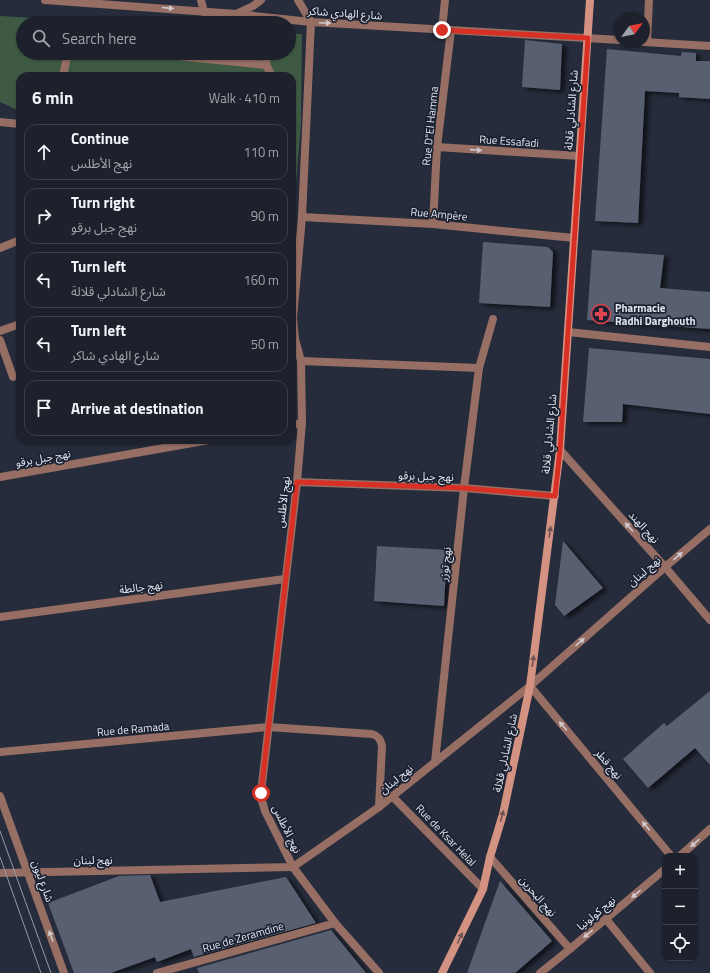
<!DOCTYPE html>
<meta charset="utf-8">
<style>
:root{--surface:#1c212c;--page:#292e38;--text:#f1f3f6;--muted:#a0a3a9;--line:#3a3e48}
body{margin:0;font-family:"Titillium Web","Noto Sans Arabic",sans-serif;background:var(--page);color:var(--text)}
.controls{position:absolute;right:12px;bottom:12px;display:grid;overflow:hidden;border-radius:8px;box-shadow:0 1px 3px #0004}
.controls button{width:36px;height:36px;display:grid;place-items:center;padding:0;border:0;border-bottom:1px solid var(--line);background:var(--surface);color:var(--text);font:20px sans-serif}
.compass{position:absolute;left:614px;top:12px;width:36px;height:36px;border-radius:50%;background:var(--surface);box-shadow:0 1px 3px #0004;rotate:57deg}
.stop{position:absolute;width:12px;height:12px;margin:-9px;border:3px solid #d93025;border-radius:50%;background:#fff}
.stop.end{background:#d93025;border-color:#fff;box-shadow:0 1px 4px #0008}
.list{margin:0;padding:0;list-style:none}
h2{display:flex;justify-content:space-between;align-items:center;height:52px;margin:0;padding:0 16px;font-size:17px}
h2 small{font-size:13px;font-weight:400;color:var(--muted)}
.list li{display:grid;grid-template-columns:26px 1fr auto;gap:12px;align-items:center;box-sizing:border-box;height:56px;margin:0 8px 8px;padding:0 8px;border:1px solid var(--line);border-radius:12px}
.list b{display:block;font-size:15px;white-space:nowrap}
.list p{margin:0;font-size:13px;white-space:nowrap;color:var(--muted)}
.list em{font-size:13px;font-style:normal;color:var(--muted)}
.icon{flex:none;width:22px;height:22px;fill:none;stroke:currentColor;stroke-width:2;stroke-linecap:round;stroke-linejoin:round}
.map{position:relative;flex:none;width:710px;height:973px;overflow:hidden}
.search{position:absolute;background:var(--surface);box-shadow:0 1px 3px #0004;left:16px;top:16px;width:280px;height:44px;display:flex;align-items:center;gap:10px;box-sizing:border-box;padding:0 14px;border-radius:22px;color:var(--muted);font-size:15px}
.panel{position:absolute;background:var(--surface);box-shadow:0 1px 3px #0004;left:16px;top:72px;width:280px;height:372px;border-radius:12px}
.map>svg:first-child{display:block}
</style>
<div class="map">
<svg width="710" height="973" viewBox="0 0 710 973">
<defs>
<filter id="shadow"><feDropShadow dx="4.5" dy="2.5" stdDeviation="2" flood-color="#0009"/></filter>
</defs>
<rect width="100%" height="100%" fill="#262c3b"/>
<polygon fill="#3e5a44" points="0,16 118,23 23,23 23,53 289,53 289,34 302,34 301,123 292,232 292,76 20,76 20,111 0,102"/>
<g fill="#585f71" filter="url(#shadow)">
<polygon points="525,40 562,44 560,90 522,87"/>
<polygon points="607,49 681,56 682,52 696,53 696,61 710,61 710,99 679,97 679,93 645,91 638,223 595,221"/>
<polygon points="483,242 548,247 553,252 550,307 479,303"/>
<polygon points="592,250 664,255 660,288 710,292 710,329 587,320"/>
<polygon points="589,348 710,359 710,414 623,404 622,422 583,422"/>
<polygon points="563,541 603,588 564,616 555,605"/>
<polygon points="377,546 447,550 444,606 374,601"/>
<polygon points="710,691 710,765 695,748 648,788 623,759 664,723 667,726"/>
<polygon points="150,875 160,902 286,877 316,923 194,957 191,949 157,962 155,957 111,973 74,973 48,903 119,876"/>
<polygon points="500,881 552,941 515,973 467,973"/>
<polygon points="331,930 366,973 199,973 197,968"/>
</g>
<g fill="none" stroke-linecap="round" stroke-linejoin="round">
<g stroke="#966e63" stroke-width="8">
<polyline points="201,0 204,12"/>
<polyline points="148,53 266,65"/>
<polyline points="267,53 266,65 272,76"/>
<polyline points="63,76 68,53"/>
</g>
<polyline stroke="#966e63" stroke-width="8" points="540,973 570,949"/>
<g stroke="#966e63" stroke-width="8">
<polyline points="298,0 311,22 302,217 293,318 295,339 301,361 302,423 297,482 261,793 262,801 265,811 293,867 335,923 379,973"/>
<polyline points="236,14 253,6 261,0"/>
<polyline points="442,30 445,0"/>
<polyline points="647,42 649,0"/>
<polyline points="0,122 20,124"/>
<polyline points="437,147 579,156"/>
<polyline points="302,217 433,224 574,238"/>
<polyline points="433,224 437,147 451,30"/>
<polyline points="0,248 20,240"/>
<polyline points="0,331 20,324"/>
<polyline points="568,332 710,347"/>
<polyline points="0,340 13,377"/>
<polyline points="301,361 479,368"/>
<polyline points="292,425 302,423"/>
<polyline points="560,450 665,567 710,620"/>
<polyline points="0,477 209,440"/>
<polyline points="297,482 464,488 555,496"/>
<polyline points="0,617 285,579"/>
<polyline points="530,686 671,856"/>
<path d="M0 752 268 727 372 734C379 736 381 740 382 746L379 807"/>
<polyline points="435,762 464,488 479,368 493,319"/>
<polyline points="392,796 483,889"/>
<polyline points="680,856 710,829"/>
<polyline points="490,857 570,949 665,869"/>
<polyline points="0,873 293,867 379,807 530,686 665,567 710,529"/>
<polyline points="606,919 650,973"/>
<polyline points="157,973 335,923"/>
</g>
<g stroke="#966e63" stroke-width="8">
<polyline points="45,0 236,14 311,22 620,40"/>
<polyline points="644,42 710,46"/>
<polyline points="0,796 64,973"/>
</g>
<polyline stroke="#d39282" stroke-width="8" points="442,973 483,889 490,857 503,814 530,686 560,450 590,0"/>
<g stroke="#959ba7" stroke-width="1">
<polyline points="0,831 51,973"/>
<polyline points="0,857 41,973"/>
</g>
</g>
<defs><path id="oneway-solid" d="M-6-.8H1V-3.2L6.5 0L1 3.2V.8H-6Z"/></defs>
<g fill="#cfc9ce">
<use href="#oneway-solid" transform="translate(168 8) rotate(5)"/>
<use href="#oneway-solid" transform="translate(325 23) rotate(3)"/>
<use href="#oneway-solid" transform="translate(476 150) rotate(4)"/>
<use href="#oneway-solid" transform="translate(629 527) rotate(-132)"/>
<use href="#oneway-solid" transform="translate(678 556) rotate(-40)"/>
<use href="#oneway-solid" transform="translate(580 642) rotate(-41)"/>
<use href="#oneway-solid" transform="translate(563 726) rotate(-130)"/>
<use href="#oneway-solid" transform="translate(646 826) rotate(-130)"/>
<use href="#oneway-solid" transform="translate(695 843) rotate(139)"/>
<use href="#oneway-solid" transform="translate(636 894) rotate(140)"/>
<use href="#oneway-solid" transform="translate(588 934) rotate(141)"/>
<use href="#oneway-solid" transform="translate(51 936) rotate(-110)"/>
</g>
<g fill="#6e5455">
<use href="#oneway-solid" transform="translate(550 532) rotate(-82)"/>
<use href="#oneway-solid" transform="translate(533 661) rotate(-82)"/>
<use href="#oneway-solid" transform="translate(502 816) rotate(-75)"/>
<use href="#oneway-solid" transform="translate(460 938) rotate(-65)"/>
</g>
<g fill="none" stroke-linecap="round" stroke-linejoin="round">
<polyline stroke="#d93025" stroke-width="5" points="261,793 297,482 464,488 555,496 560,450 588,38 442,30"/>
</g>
<defs>
<g id="pharmacy-ring" transform="scale(1)"><circle r="9.5" fill="#1c2231" stroke="#e0444e" stroke-width="1.5"/><path d="M-2-6h4v4h4v4h-4v4h-4v-4h-4v-4h4Z" fill="#e0444e"/></g>
</defs>
<g fill-rule="evenodd">
<use href="#pharmacy-ring" x="601" y="314"/>
</g>
<g text-anchor="middle" stroke-width="3.5" stroke-linejoin="round" paint-order="stroke">
<g font-size="11" fill="#e2e7f1" stroke="#1c2231">
<text transform="translate(345 13) rotate(4)" y="4">شارع الهادي شاكر</text>
<text transform="translate(571 110) rotate(-86)" y="4">شارع الشادلي قلالة</text>
<text transform="translate(430 126) rotate(-84)" y="4">Rue D"El Hamma</text>
<text transform="translate(509 141) rotate(4)" y="4">Rue Essafadi</text>
<text transform="translate(439 214) rotate(5)" y="4">Rue Ampère</text>
<text transform="translate(549 434) rotate(-85)" y="4">شارع الشادلي قلالة</text>
<text transform="translate(43 458) rotate(-10)" y="4">نهج جبل برقو</text>
<text transform="translate(426 476) rotate(2)" y="4">نهج جبل برقو</text>
<text transform="translate(283 502) rotate(-83)" y="4">نهج الأطلس</text>
<text transform="translate(644 527) rotate(48)" y="4">نهج الهند</text>
<text transform="translate(445 564) rotate(-84)" y="4">نهج توزر</text>
<text transform="translate(644 571) rotate(-41)" y="4">نهج لبنان</text>
<text transform="translate(141 587) rotate(-7)" y="4">نهج جالطة</text>
<text transform="translate(133 729) rotate(-5)" y="4">Rue de Ramada</text>
<text transform="translate(505 753) rotate(-78)" y="4">شارع الشادلي قلالة</text>
<text transform="translate(609 764) rotate(50)" y="4">نهج قطر</text>
<text transform="translate(396 779) rotate(-39)" y="4">نهج لبنان</text>
<text transform="translate(287 829) rotate(64)" y="4">نهج الأطلس</text>
<text transform="translate(446 835) rotate(46)" y="4">Rue de Ksar Helal</text>
<text transform="translate(93 860) rotate(-1)" y="4">نهج لبنان</text>
<text transform="translate(43 881) rotate(70)" y="4">شارع ليون</text>
<text transform="translate(538 896) rotate(49)" y="4">نهج البحرين</text>
<text transform="translate(596 913) rotate(-40)" y="4">نهج كولونيا</text>
<text transform="translate(243 937) rotate(-16)" y="4">Rue de Zeramdine</text>
</g>
<g font-size="11" font-weight="bold" fill="#e2e7f1" stroke="#1c2231" text-anchor="start">
<text x="615" y="312">Pharmacie<tspan x="615" dy="13">Radhi Darghouth</tspan></text>
</g>
</g>
</svg>
<div class="controls">
<button>+</button>
<button>−</button>
<button><svg class="icon" aria-label="locate" viewBox="0 0 24 24"><circle cx="12" cy="12" r="6"/><path d="M12 2v4M12 18v4M2 12h4M18 12h4"/></svg></button>
</div>
<svg class="compass" viewBox="-18 -18 36 36"><path d="M0-13l5 13h-10z" fill="#e53935"/><path d="M0 13l5-13h-10z" fill="#a0a3a9"/></svg>
<div class="stop" style="left:261px;top:793px"></div>
<div class="stop end" style="left:442px;top:30px"></div>
<div class="search"><svg class="icon" aria-label="search" viewBox="0 0 24 24"><circle cx="10" cy="10" r="6"/><path d="M15 15l6 6"/></svg>Search here</div>
<section class="panel">
<h2>6 min<small>Walk · 410 m</small></h2>
<ul class="list">
<li><svg class="icon" aria-label="ahead" viewBox="0 0 24 24"><path d="M12 20V5M6 11l6-6 6 6"/></svg><div><b>Continue</b><p>نهج الأطلس</p></div><em>110 m</em></li>
<li><svg class="icon" aria-label="right" viewBox="0 0 24 24"><path d="M7 20v-9h11M14 6l5 5-5 5"/></svg><div><b>Turn right</b><p>نهج جبل برقو</p></div><em>90 m</em></li>
<li><svg class="icon" aria-label="left" viewBox="0 0 24 24"><path d="M17 20v-9H6M10 6l-5 5 5 5"/></svg><div><b>Turn left</b><p>شارع الشادلي قلالة</p></div><em>160 m</em></li>
<li><svg class="icon" aria-label="left" viewBox="0 0 24 24"><path d="M17 20v-9H6M10 6l-5 5 5 5"/></svg><div><b>Turn left</b><p>شارع الهادي شاكر</p></div><em>50 m</em></li>
<li><svg class="icon" aria-label="arrive" viewBox="0 0 24 24"><path d="M6 21V4h12l-3 4 3 4H6"/></svg><div><b>Arrive at destination</b></div></li>
</ul>
</section>
</div>
